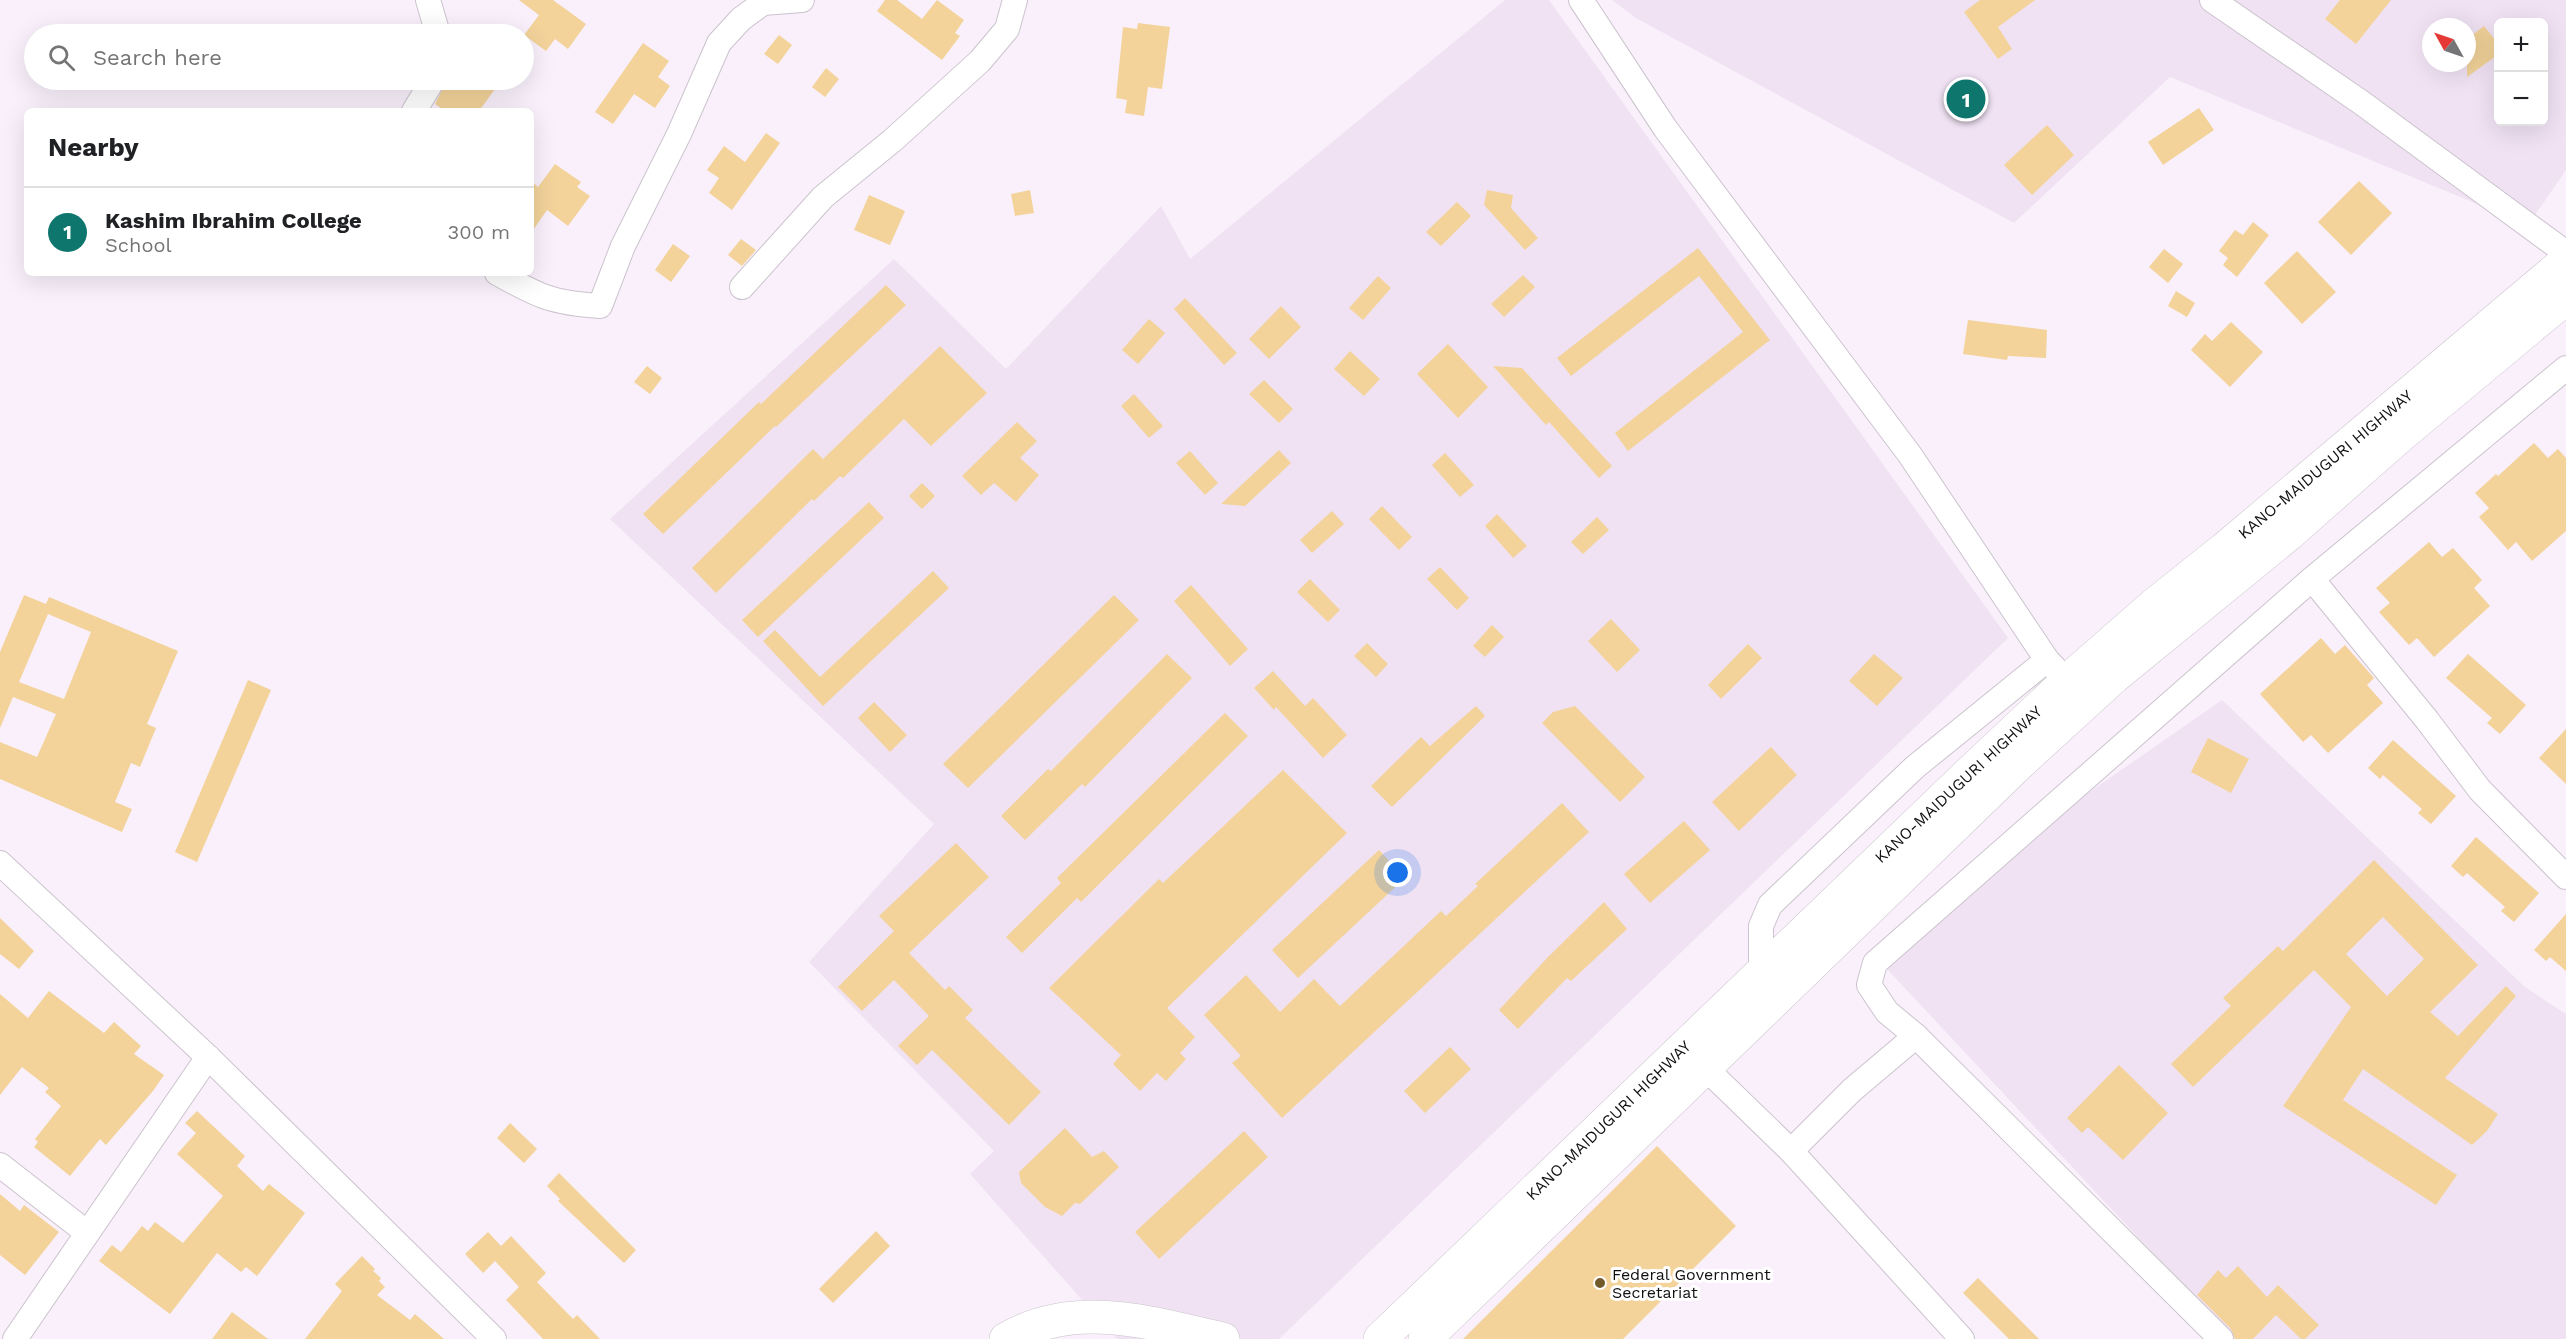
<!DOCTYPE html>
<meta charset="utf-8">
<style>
:root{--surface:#fff;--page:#f2f2f2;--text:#202124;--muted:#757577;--line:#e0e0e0;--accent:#0f766e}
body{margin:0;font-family:"Work Sans",sans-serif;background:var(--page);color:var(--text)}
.controls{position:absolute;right:18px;top:18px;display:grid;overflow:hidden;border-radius:9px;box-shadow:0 6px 24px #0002}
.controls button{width:54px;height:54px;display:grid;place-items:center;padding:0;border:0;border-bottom:2px solid var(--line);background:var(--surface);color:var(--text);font:30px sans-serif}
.compass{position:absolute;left:2422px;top:18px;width:54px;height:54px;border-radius:50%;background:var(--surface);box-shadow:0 6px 24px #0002;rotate:310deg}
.you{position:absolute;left:1398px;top:873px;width:21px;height:21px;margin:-15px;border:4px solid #fff;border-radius:50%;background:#1a73e8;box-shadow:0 0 0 9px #1a73e833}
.badge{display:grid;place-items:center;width:39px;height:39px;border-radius:50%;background:var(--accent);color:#fff;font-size:20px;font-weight:700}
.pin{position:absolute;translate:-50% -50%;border:3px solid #fff;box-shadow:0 2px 6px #0006}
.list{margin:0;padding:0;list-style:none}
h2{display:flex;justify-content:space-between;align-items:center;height:78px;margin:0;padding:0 24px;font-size:26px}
h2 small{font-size:20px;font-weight:400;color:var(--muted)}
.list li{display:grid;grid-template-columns:39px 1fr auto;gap:18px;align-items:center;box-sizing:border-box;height:90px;padding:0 24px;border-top:2px solid var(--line)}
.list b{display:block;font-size:22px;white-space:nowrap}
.list p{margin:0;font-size:20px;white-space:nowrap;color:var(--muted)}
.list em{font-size:20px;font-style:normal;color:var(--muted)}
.icon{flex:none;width:33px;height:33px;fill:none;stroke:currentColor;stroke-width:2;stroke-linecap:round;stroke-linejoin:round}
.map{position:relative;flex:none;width:2566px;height:1339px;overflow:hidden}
.search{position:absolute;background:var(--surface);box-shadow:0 6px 24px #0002;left:24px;top:24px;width:510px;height:66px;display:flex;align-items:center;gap:15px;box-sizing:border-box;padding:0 21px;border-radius:33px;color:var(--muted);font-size:22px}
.panel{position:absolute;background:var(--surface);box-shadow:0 6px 24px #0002;left:24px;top:108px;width:510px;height:168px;border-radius:9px}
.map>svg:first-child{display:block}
</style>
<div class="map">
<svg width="2566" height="1339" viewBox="0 0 2566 1339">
<rect width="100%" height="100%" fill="#f9f0fb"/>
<g fill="#f0e2f3" fill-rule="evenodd">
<polygon points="1505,0 1549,0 2008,638 1279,1339 1117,1339 970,1174 994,1151 809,962 934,824 610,519 894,259 1006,369 1161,206 1190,259"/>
<path d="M1612 0H2566V170L2528 225 2170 77 2014 223 1636 18ZM2498 22H2544V122H2498ZM2431 27H2467V63H2431Z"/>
<polygon points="2222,700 2525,987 2566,1014 2566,1339 2233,1339 1886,968 2042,825"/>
</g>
<g fill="#f3d39a" fill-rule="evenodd">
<polygon points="519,0 553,0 586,24 568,49 555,39 546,51 524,35 539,15"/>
<polygon points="885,0 897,0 922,19 937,0 964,20 955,33 960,36 942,60 877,11"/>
<polygon points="1980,0 2035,0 1998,27 2012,49 1998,59 1964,12"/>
<polygon points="2340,0 2391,0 2356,44 2325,19"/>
<polygon points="1138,23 1170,27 1162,89 1148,87 1144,116 1125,113 1127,100 1116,98 1123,27 1137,29"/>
<polygon points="2484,26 2499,45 2499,54 2467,77 2467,45 2474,40 2471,36"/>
<polygon points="779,35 792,45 778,64 764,54"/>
<polygon points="643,43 669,61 658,77 670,86 655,108 634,94 613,124 595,112"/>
<polygon points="826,68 839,79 825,97 812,87"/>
<polygon points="447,80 482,80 495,89 479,111 445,111 435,104"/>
<polygon points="2199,108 2214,130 2163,165 2148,142"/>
<polygon points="2047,125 2074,155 2032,195 2004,165"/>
<polygon points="766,133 780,143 732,210 709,193 719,178 707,170 724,146 745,162"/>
<polygon points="555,164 581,182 577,187 590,196 568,226 547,210 531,233 531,181 538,187"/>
<polygon points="2359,181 2392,213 2351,255 2318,222"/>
<polygon points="1030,190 1034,213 1015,216 1011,194"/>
<polygon points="1487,190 1513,195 1511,208 1538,238 1525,250 1484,205"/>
<polygon points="869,195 905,211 890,245 854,230"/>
<polygon points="1457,202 1471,216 1441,246 1426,232"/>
<polygon points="2253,222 2269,235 2237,277 2223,265 2228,258 2219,251 2235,230 2243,235"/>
<polygon points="741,239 756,250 742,266 728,255"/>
<polygon points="673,244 690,256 671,282 655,270"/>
<polygon points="1698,248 1770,340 1628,451 1615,433 1743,332 1699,276 1571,376 1557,358"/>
<polygon points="2164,249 2183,264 2168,283 2149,267"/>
<polygon points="2297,251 2336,292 2302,324 2264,283"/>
<polygon points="1523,275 1535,287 1504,317 1491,304"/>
<polygon points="1378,276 1391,288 1363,320 1349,308"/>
<polygon points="886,285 906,305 776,427 775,426 663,534 643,514 759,402 761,404"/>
<polygon points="2176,291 2195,303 2187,317 2168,306"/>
<polygon points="1185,298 1237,353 1224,365 1174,309"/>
<polygon points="1281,306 1301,327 1269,359 1249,339"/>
<polygon points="1149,319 1165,333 1138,364 1122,350"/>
<polygon points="1968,320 2047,330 2046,358 2008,356 2007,360 1963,354"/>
<polygon points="2231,322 2263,352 2230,387 2191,350 2205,334 2212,341"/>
<polygon points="1448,344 1488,387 1458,418 1417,374"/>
<polygon points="940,346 987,393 931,446 904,419 843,478 840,476 814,501 812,499 716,593 692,568 813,449 823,459"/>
<polygon points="1350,351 1380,379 1364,396 1334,369"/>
<polygon points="647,366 662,378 650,394 634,382"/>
<polygon points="1493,366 1522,368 1612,466 1599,478 1549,422 1546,425"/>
<polygon points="1264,380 1293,409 1279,423 1249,394"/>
<polygon points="1134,394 1163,426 1149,438 1121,406"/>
<polygon points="1017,422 1037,441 1020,458 1039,475 1016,502 994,483 981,495 962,476"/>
<polygon points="2534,443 2548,458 2558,449 2566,458 2566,531 2532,561 2516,542 2508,550 2479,517 2489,508 2475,493 2496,474 2498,476"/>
<polygon points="1279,450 1291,463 1245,506 1221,504"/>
<polygon points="1190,451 1218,483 1205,495 1176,463"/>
<polygon points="1445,453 1474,485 1460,497 1432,465"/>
<polygon points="922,483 935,496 922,509 909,496"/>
<polygon points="869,502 884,518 758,637 742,620"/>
<polygon points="1382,506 1412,537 1399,550 1369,519"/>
<polygon points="1332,511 1344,524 1312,553 1300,540"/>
<polygon points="1497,514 1527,546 1513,558 1485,526"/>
<polygon points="1597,517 1609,530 1583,554 1571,542"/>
<polygon points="2429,542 2442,557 2453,548 2482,580 2474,588 2490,606 2434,657 2417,638 2409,645 2379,612 2390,603 2376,588"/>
<polygon points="1440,567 1469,598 1457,610 1427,579"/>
<polygon points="933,571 949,588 823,706 763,641 775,630 820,677"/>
<polygon points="1310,579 1340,610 1328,622 1297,592"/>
<polygon points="1191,585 1248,649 1230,666 1174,601"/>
<path d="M24 595 46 604 49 597 178 651 147 724 156 728 140 767 131 763 115 802 132 809 122 832 0 779V742L37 757 56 714 13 697 0 728V652ZM48 614 91 632 64 699 19 682Z"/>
<polygon points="1114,595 1139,620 968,788 943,764"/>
<polygon points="1611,619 1640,650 1617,672 1588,641"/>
<polygon points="1492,625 1504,637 1485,657 1473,646"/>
<polygon points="2321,638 2335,654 2345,645 2374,678 2367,685 2383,703 2328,753 2311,735 2303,742 2260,694"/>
<polygon points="1367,643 1388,664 1376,677 1354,656"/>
<polygon points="1748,644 1762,658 1721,699 1708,685"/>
<polygon points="1167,654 1192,678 1085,787 1082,784 1025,840 1001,816 1048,769 1051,771"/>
<polygon points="1874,654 1903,678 1877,706 1849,681"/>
<polygon points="2468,654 2526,705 2500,734 2487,723 2492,718 2446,678"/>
<polygon points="1273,671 1305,706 1313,698 1347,735 1323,758 1276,707 1274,710 1254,688"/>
<polygon points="248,680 271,690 197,862 175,852"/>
<polygon points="874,702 907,735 890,752 858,718"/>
<polygon points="1476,706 1485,716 1392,807 1371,786 1421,737 1430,746"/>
<polygon points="1575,706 1645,777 1620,802 1542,723 1553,712"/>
<polygon points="1225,713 1248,736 1081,902 1077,898 1022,953 1006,937 1061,883 1057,878"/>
<polygon points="2566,729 2566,784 2539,758"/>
<polygon points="2208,738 2249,759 2231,793 2191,772"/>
<polygon points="2393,740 2456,796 2431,824 2418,813 2422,809 2383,775 2380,779 2368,768"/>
<polygon points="1771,747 1797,775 1739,831 1712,802"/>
<polygon points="1283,770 1347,833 1167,1008 1195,1037 1180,1053 1186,1059 1166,1081 1157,1073 1140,1091 1113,1064 1121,1055 1049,988 1159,879 1163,883"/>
<polygon points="1562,803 1589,832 1282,1118 1232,1063 1241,1056 1204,1015 1246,975 1280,1012 1314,979 1340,1006 1441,911 1446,916 1478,886 1475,884"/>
<polygon points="1684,821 1710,850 1650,903 1624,874"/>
<polygon points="2476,837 2539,893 2514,922 2501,911 2505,907 2467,873 2463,877 2451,866"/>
<polygon points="956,843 989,877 909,953 945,990 949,986 973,1010 965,1018 1041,1092 1009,1125 932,1050 917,1065 898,1046 929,1016 894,980 862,1011 838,987 894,931 879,916"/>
<polygon points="1379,850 1405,878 1298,978 1272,950"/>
<path d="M2374 860 2478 965 2430 1012 2458 1036 2506 986 2516 996 2445 1078 2498 1114 2487 1131 2472 1145 2363 1069 2343 1100 2457 1175 2436 1205 2283 1106 2351 1007 2314 970 2193 1087 2171 1064 2231 1006 2223 998 2278 946 2283 951ZM2383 917 2424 959 2387 996 2346 954Z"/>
<polygon points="1604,902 1627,929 1571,981 1567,978 1518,1029 1499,1010 1547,958"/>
<polygon points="2566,914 2566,971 2550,957 2546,961 2534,950"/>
<polygon points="0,918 34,951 19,969 0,954"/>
<polygon points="49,991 104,1033 114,1022 141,1046 134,1054 164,1075 153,1091 106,1145 100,1139 70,1176 34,1147 38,1142 35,1139 61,1106 45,1092 49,1088 22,1067 0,1095 0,994 28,1018"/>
<polygon points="1450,1047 1471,1069 1425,1113 1404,1091"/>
<polygon points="2119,1065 2168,1113 2123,1160 2088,1127 2082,1133 2067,1118"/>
<polygon points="197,1111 245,1156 237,1166 263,1191 269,1184 305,1213 257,1276 246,1267 241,1272 217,1253 170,1314 99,1261 112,1245 121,1252 142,1226 148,1231 155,1222 183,1243 223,1196 177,1154 196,1133 185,1123"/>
<polygon points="510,1123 537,1149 524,1163 497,1138"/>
<polygon points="1065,1128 1092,1157 1104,1151 1119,1167 1080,1204 1075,1203 1062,1216 1045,1207 1021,1183 1019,1172"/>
<polygon points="1244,1131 1268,1157 1159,1259 1135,1232"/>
<polygon points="1657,1146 1736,1226 1623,1339 1463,1339"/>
<polygon points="559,1173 636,1250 624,1263 558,1201 560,1199 547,1186"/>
<polygon points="0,1194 20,1211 24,1205 59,1232 25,1275 0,1255"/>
<polygon points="876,1231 890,1246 833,1303 819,1289"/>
<polygon points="488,1232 501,1246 511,1236 546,1273 537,1282 573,1319 577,1315 600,1339 543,1339 506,1300 519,1287 495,1261 483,1273 465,1254"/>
<polygon points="362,1256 375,1269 373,1271 381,1278 379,1281 385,1287 377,1295 410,1320 415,1314 444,1339 305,1339 342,1291 335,1284"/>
<polygon points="2238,1266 2267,1297 2278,1285 2319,1325 2305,1339 2301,1339 2276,1315 2253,1339 2235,1339 2231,1329 2197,1295 2218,1270 2226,1278"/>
<polygon points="1978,1278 2039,1339 2009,1339 1963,1293"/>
<polygon points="232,1312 268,1339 212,1339"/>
</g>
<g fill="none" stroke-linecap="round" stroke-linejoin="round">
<g stroke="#cbc3cd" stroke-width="26">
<g id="minor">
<polyline points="428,0 438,34"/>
<polyline points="1581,0 1665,128 1910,455 2047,660 2067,681"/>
<polyline points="2212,0 2362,103 2566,253"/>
<polyline points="414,111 433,80"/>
<path d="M497 273C538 296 552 303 600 306L623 246 679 134 719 43 741 19 763 3 802 0"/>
<polyline points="742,287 823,197 893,140 980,61 1007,29 1015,0"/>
<polyline points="2312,579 2427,720 2480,790 2566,877"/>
<polyline points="0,863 208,1057 494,1339"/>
<polyline points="1761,972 1761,926 1770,905 1915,767 2047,660"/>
<polyline points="1693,1056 1791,1151 1962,1339"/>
<polyline points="1791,1151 1852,1090 1916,1036"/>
<polyline points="0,1165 86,1232"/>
<polyline points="15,1339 208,1057"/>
<polyline points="2221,1339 1916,1036 1887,1012 1869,985 1875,963 2312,579 2566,368"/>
</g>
</g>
<g stroke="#cbc3cd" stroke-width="34">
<g id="highway">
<path d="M1006 1339C1076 1299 1151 1323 1223 1339"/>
<polyline points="1380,1339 1967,775 2067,681 2155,604 2224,549 2566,261"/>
<polyline points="1425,1339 2021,762 2114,677 2289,534 2399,437 2566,298"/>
</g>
</g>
<use href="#minor" stroke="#fff" stroke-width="24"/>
<use href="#highway" stroke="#fff" stroke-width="33"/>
</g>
<circle fill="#735a2b" stroke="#fff" stroke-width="2" cx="1600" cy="1283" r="6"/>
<g text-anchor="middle" stroke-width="6" stroke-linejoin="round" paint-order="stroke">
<g font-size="16" fill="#110f12" stroke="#fff">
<text transform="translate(2325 464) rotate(-40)" y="6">KANO-MAIDUGURI HIGHWAY</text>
<text transform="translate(1958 784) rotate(-43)" y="6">KANO-MAIDUGURI HIGHWAY</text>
<text transform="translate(1608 1120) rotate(-44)" y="6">KANO-MAIDUGURI HIGHWAY</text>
</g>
<g font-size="16" fill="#110f12" stroke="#fff" text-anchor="start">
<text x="1612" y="1280">Federal Government<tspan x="1612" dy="18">Secretariat</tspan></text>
</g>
</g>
</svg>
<div class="controls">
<button>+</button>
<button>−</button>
</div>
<svg class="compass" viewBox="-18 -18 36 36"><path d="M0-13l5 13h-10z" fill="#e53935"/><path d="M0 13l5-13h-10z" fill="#757577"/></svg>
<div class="you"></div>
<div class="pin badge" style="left:1966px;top:99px">1</div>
<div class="search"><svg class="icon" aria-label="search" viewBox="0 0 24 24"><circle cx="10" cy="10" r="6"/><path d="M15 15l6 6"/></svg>Search here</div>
<section class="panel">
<h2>Nearby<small></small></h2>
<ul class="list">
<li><span class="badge">1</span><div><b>Kashim Ibrahim College</b><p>School</p></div><em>300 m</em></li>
</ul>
</section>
</div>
